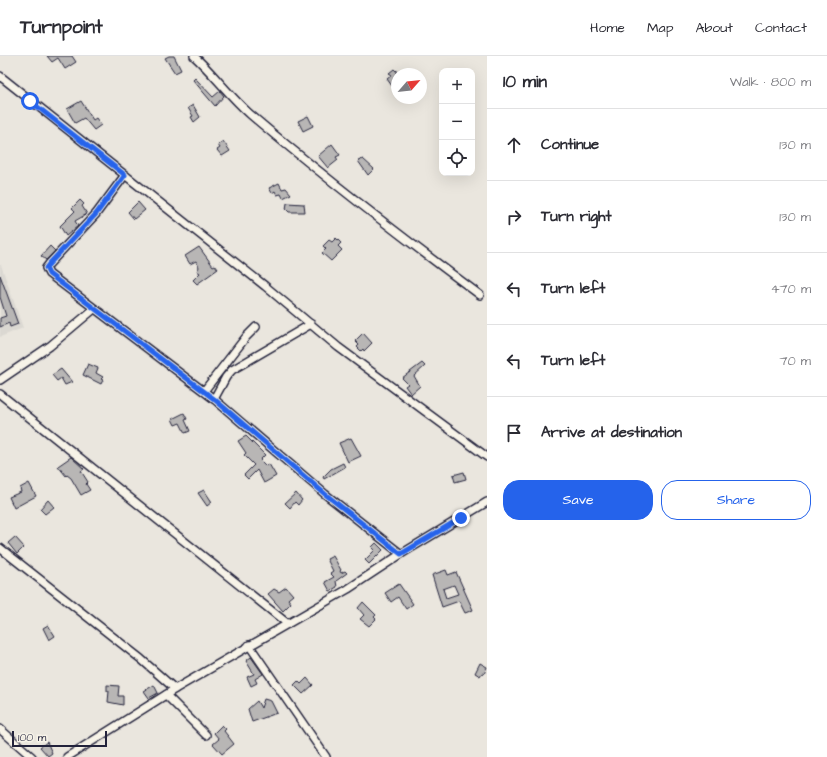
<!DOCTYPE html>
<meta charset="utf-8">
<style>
:root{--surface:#fff;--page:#f2f2f3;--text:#2b2b33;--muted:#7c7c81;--line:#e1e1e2;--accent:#2563eb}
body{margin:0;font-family:"Architects Daughter",sans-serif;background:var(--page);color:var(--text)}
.controls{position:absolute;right:12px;top:12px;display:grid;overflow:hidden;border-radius:8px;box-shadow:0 4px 16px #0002}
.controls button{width:36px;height:36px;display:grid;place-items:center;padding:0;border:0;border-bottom:1px solid var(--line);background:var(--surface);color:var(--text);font:20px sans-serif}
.compass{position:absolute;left:391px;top:12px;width:36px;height:36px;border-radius:50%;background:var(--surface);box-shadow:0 4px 16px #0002;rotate:62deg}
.scale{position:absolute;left:12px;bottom:10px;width:95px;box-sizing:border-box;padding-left:4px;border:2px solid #22223b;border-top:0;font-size:11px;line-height:14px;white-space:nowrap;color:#22223b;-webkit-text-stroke:3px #f7f3e8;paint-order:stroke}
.stop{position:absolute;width:12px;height:12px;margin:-9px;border:3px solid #2563eb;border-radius:50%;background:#fff}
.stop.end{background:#2563eb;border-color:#fff;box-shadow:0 1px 4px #0008}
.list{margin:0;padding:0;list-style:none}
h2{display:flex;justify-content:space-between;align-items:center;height:52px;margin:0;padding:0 16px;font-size:17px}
h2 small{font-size:13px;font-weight:400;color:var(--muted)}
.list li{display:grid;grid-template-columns:26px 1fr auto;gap:12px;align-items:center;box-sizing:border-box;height:72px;padding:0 16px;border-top:1px solid var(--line)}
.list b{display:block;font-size:15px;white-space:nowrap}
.list em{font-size:13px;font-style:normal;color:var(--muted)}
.actions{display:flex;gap:8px;padding:12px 16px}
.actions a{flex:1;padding:9px 0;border:1px solid var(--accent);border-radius:16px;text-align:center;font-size:14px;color:var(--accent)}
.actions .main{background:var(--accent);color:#fff}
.icon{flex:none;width:22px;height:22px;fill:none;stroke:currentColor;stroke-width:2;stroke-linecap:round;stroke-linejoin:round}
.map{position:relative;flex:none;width:487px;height:701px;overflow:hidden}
header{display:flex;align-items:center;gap:24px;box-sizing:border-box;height:56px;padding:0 20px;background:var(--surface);border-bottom:1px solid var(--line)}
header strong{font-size:19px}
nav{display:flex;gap:22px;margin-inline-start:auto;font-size:14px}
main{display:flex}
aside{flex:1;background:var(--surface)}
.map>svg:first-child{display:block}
</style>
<header>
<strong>Turnpoint</strong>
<nav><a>Home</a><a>Map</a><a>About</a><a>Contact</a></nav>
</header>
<main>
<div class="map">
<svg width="487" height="701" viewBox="0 0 487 701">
<rect width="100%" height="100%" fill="#eae6de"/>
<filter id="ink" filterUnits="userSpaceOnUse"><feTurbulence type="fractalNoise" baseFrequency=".025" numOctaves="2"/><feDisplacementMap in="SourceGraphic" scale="8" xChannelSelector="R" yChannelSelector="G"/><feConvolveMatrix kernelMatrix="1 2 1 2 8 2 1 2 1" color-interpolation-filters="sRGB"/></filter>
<g filter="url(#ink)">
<polygon fill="#dbd8d2" points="0,209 1,209 23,272 0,281"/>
<g fill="#b8b6b5" stroke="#22223b" fill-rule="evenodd">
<polygon points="47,0 72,0 76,6 65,13 58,2 52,6"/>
<polygon points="169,0 174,0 181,14 175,17 165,2"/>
<polygon points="394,13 396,15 397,14 397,25 392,30 387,23 392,19 389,17"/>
<polygon points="195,22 213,41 220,35 224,40 215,50 193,24"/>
<polygon points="81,45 93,64 96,62 101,69 94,74 84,62 75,67 67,53"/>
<polygon points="193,49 200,61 194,66 191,61 193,60 188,52"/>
<polygon points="308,60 313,70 303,75 298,65"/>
<polygon points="223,85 230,95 222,100 217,94 220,92 218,89"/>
<polygon points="332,88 340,99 336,101 338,104 328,112 318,100"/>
<polygon points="363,103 374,113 368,119 358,105"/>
<polygon points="279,127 282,133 286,132 291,138 283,142 281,138 277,139 275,135 272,137 269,132"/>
<polygon points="80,144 84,148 82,150 87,158 75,165 78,170 66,180 60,170 75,155 72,152"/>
<polygon points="138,146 145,154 134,163 128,156"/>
<polygon points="287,147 304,148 305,156 289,156 286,153"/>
<polygon points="336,182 341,187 338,190 342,194 331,205 322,197 326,193 323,190 329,184 332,186"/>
<polygon points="50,190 55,195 46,204 41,200"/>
<polygon points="199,191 213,210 215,209 218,213 197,228 193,224 200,217 197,215 199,211 196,205 190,208 185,200"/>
<polygon points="0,219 18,268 10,271 9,267 0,271 0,262 6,260 0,241"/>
<polygon points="363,277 372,287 364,295 363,293 361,295 357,291 359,289 355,285"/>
<polygon points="422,307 425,310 414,320 420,330 411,338 405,330 408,328 402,322"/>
<polygon points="88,308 98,312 96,317 103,321 101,323 103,324 101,328 83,319"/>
<polygon points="61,313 72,326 65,329 61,322 57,325 52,319"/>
<polygon points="184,357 187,363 185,364 190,375 185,377 180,367 175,369 172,363"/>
<polygon points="246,380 265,399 260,404 266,410 269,408 276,420 264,427 257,414 248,423 244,419 254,409 244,399 246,397 238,385"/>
<polygon points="351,382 361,400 348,406 339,387"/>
<polygon points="71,401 84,413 81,415 88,426 86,428 90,434 81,439 71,422 67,419 66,420 58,410"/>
<polygon points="343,407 345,411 324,423 323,421 331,413"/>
<polygon points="464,416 466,423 455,426 453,419"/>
<polygon points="29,427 36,440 14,452 9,441 21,436 20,432"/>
<polygon points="204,434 212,446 207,450 198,437"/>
<polygon points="296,437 302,444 298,449 295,446 290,452 285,447"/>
<polygon points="48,444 54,451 45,458 40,453"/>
<polygon points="15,481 24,491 17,498 8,487"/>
<polygon points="376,487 383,494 369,508 365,504 375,494 372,491"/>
<polygon points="333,500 341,514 340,515 341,517 345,515 347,517 336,525 337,531 330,535 325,526 334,521 330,517 333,515 327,503"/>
<path d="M446 514 448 519 456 516 473 554 465 557 459 545 442 551 432 519ZM454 529 458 538 446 542 443 533Z"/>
<polygon points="399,528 413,548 406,553 398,541 391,546 385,537"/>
<polygon points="286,531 293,539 288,543 291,547 283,555 268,538 274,533 279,536"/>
<polygon points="363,546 376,559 374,561 376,563 369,570 360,563 364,559 358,552"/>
<polygon points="48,569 55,580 49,584 43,572"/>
<polygon points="251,601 263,618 255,623 257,627 251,630 247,621 254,618 246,605"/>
<polygon points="480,607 487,611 484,618 482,617 480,620 475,617"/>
<polygon points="307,622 313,629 303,638 294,629 298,625 301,628"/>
<polygon points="107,629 119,630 118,640 123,640 123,649 108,646 109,635 107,635"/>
<polygon points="154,629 158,637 149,642 144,635"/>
<polygon points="264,643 271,645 277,657 252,666 248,653 257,645 261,652"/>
<polygon points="222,669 226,673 224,675 234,688 222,698 213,688 219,683 214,677"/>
<polygon points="47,686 52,697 48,700 40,691"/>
</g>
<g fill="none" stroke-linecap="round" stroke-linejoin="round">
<g stroke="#22223b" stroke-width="10">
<g id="street">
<path d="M194 0C214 18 230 41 251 59 325 122 402 181 480 239"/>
<polyline points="0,20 265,230 338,291 487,401"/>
<polyline points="125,119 96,158 49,208 46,212 49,218 214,343 325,438 401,498"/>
<polyline points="0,324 50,290 94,253"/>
<polyline points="204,335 246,281 256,271"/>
<polyline points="0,338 288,568"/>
<polyline points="214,343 226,321 232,314 311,268"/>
<polyline points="0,492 141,603 175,633"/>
<polyline points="249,589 326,701"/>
<polyline points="166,639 206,679"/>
<polyline points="0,673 32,701"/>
<polyline points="67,701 175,633 348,533 401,498 487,446"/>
</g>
</g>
<use href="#street" stroke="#f7f3e8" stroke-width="7"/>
</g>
</g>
<g fill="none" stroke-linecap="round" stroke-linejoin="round" filter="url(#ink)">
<polyline stroke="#2563eb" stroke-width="5" points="30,45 125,119 96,158 49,208 46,212 49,218 214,343 325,438 401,498 461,462"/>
</g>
</svg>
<div class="controls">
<button>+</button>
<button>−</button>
<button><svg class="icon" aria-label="locate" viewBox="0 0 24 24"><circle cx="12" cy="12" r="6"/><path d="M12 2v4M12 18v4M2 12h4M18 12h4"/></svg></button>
</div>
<svg class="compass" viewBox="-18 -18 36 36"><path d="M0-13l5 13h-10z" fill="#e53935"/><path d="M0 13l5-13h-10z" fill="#7c7c81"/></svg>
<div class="scale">100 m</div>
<div class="stop" style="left:30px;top:45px"></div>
<div class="stop end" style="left:461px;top:462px"></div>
</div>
<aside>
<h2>10 min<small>Walk · 800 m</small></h2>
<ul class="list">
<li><svg class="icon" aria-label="ahead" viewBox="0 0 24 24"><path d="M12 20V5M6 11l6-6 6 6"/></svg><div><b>Continue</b></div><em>130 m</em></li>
<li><svg class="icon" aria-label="right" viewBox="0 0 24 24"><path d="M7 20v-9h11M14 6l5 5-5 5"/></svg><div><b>Turn right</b></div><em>130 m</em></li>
<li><svg class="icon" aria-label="left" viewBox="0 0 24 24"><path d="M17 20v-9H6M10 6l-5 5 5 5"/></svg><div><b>Turn left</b></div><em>470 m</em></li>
<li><svg class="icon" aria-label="left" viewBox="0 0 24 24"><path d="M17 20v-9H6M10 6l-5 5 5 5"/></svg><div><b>Turn left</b></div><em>70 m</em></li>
<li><svg class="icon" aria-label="arrive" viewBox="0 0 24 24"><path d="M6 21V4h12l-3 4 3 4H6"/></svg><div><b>Arrive at destination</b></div></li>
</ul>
<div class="actions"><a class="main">Save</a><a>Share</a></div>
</aside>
</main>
